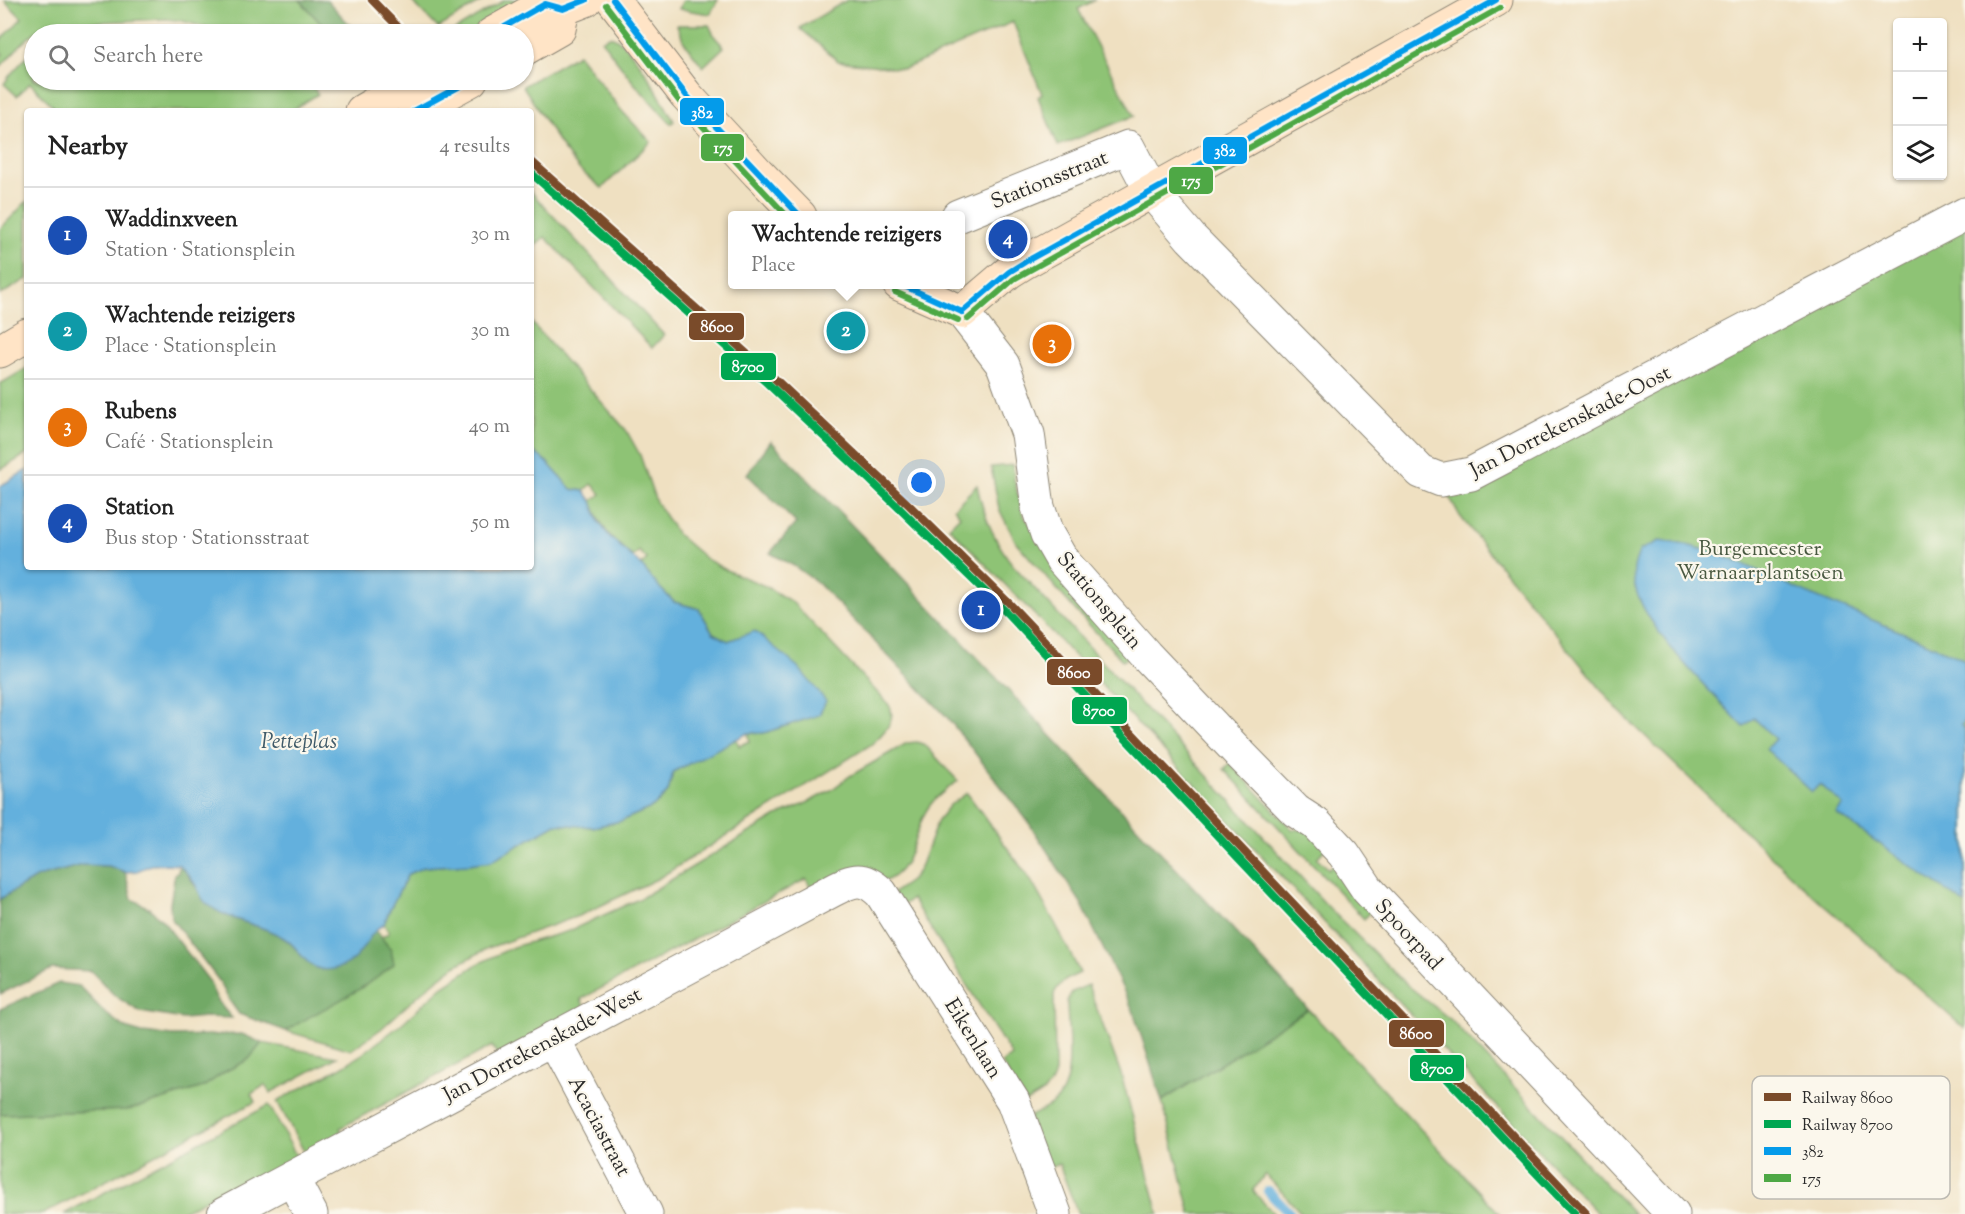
<!DOCTYPE html>
<meta charset="utf-8">
<style>
:root{--surface:#fff;--page:#f2f2f2;--text:#222;--muted:#767676;--line:#e0e0e0;--accent:#d1495b}
body{margin:0;font-family:"Sorts Mill Goudy",serif;background:var(--page);color:var(--text)}
.controls{position:absolute;right:18px;top:18px;display:grid;overflow:hidden;border-radius:6px;box-shadow:0 2px 4px #0004}
.controls button{width:54px;height:54px;display:grid;place-items:center;padding:0;border:0;border-bottom:2px solid var(--line);background:var(--surface);color:var(--text);font:30px sans-serif}
.you{position:absolute;left:922px;top:483px;width:21px;height:21px;margin:-15px;border:4px solid #fff;border-radius:50%;background:#1a73e8;box-shadow:0 0 0 9px #1a73e833}
.badge{display:grid;place-items:center;width:39px;height:39px;border-radius:50%;background:var(--accent);color:#fff;font-size:20px;font-weight:700}
.pin{position:absolute;translate:-50% -50%;border:3px solid #fff;box-shadow:0 2px 6px #0006}
.popup{position:absolute;left:728px;top:211px;width:237px;height:78px;box-sizing:border-box;display:grid;place-content:center;border-radius:6px;background:var(--surface);filter:drop-shadow(0 2px 4px #0005);font-size:20px;white-space:nowrap;color:var(--muted)}
.popup b{font-size:22px;color:var(--text)}
.popup::after{content:'';position:absolute;left:50%;top:100%;margin-left:-12px;border:12px solid transparent;border-top-color:var(--surface)}
.list{margin:0;padding:0;list-style:none}
h2{display:flex;justify-content:space-between;align-items:center;height:78px;margin:0;padding:0 24px;font-size:26px}
h2 small{font-size:20px;font-weight:400;color:var(--muted)}
.list li{display:grid;grid-template-columns:39px 1fr auto;gap:18px;align-items:center;box-sizing:border-box;height:96px;padding:0 24px;border-top:2px solid var(--line)}
.list b{display:block;font-size:22px;white-space:nowrap}
.list p{margin:0;font-size:20px;white-space:nowrap;color:var(--muted)}
.list em{font-size:20px;font-style:normal;color:var(--muted)}
.icon{flex:none;width:33px;height:33px;fill:none;stroke:currentColor;stroke-width:2;stroke-linecap:round;stroke-linejoin:round}
.map{position:relative;flex:none;width:1965px;height:1214px;overflow:hidden}
.search{position:absolute;background:var(--surface);box-shadow:0 2px 4px #0004;left:24px;top:24px;width:510px;height:66px;display:flex;align-items:center;gap:15px;box-sizing:border-box;padding:0 21px;border-radius:33px;color:var(--muted);font-size:22px}
.panel{position:absolute;background:var(--surface);box-shadow:0 2px 4px #0004;left:24px;top:108px;width:510px;height:462px;border-radius:6px}
.map>svg:first-child{display:block}
</style>
<div class="map">
<svg width="1965" height="1214" viewBox="0 0 1965 1214">
<rect width="100%" height="100%" fill="#fbf7ec"/>
<filter id="ink" filterUnits="userSpaceOnUse"><feTurbulence type="fractalNoise" baseFrequency=".0167" numOctaves="2"/><feDisplacementMap in="SourceGraphic" scale="12" xChannelSelector="R" yChannelSelector="G"/><feConvolveMatrix kernelMatrix="1 2 1 2 8 2 1 2 1" color-interpolation-filters="sRGB"/></filter>
<filter id="wash" filterUnits="userSpaceOnUse"><feTurbulence type="fractalNoise" baseFrequency=".008" numOctaves="4" result="noise"/><feDisplacementMap in="SourceGraphic" scale="24" xChannelSelector="R" yChannelSelector="G"/><feGaussianBlur stdDeviation="1.35" result="paint"/><feColorMatrix in="noise" values="0 0 0 0 0 0 0 0 0 0 0 0 0 0 0 0 0 1.4 0 .05"/><feComposite in="paint" operator="in"/></filter>
<g filter="url(#wash)">
<rect width="100%" height="100%" fill="#efe0c1"/>
<g fill="#8ec374" stroke="#5c7750" stroke-width="1.5">
<path d="M4 0H300L326 29 345 34H229L183 21 166 19 53 24C32 28 15 52 0 67V57L3 54 0 51V41L22 18Z"/>
<polygon points="411,0 484,0 438,28"/>
<polygon points="505,0 531,0 473,34 448,34"/>
<polygon points="683,0 718,0 710,14 679,9"/>
<polygon points="847,0 1095,0 1078,9 1134,116 1058,146 1038,97 1042,94 1013,22 904,69 838,61 800,28"/>
<polygon points="677,25 709,25 715,37 724,47 703,67 684,42"/>
<path d="M609 36C631 39 662 101 674 121L671 124 633 82 602 41Z"/>
<polygon points="34,49 34,80 308,80 318,94 291,111 58,111 30,83 17,96 4,84 10,75"/>
<polygon points="578,54 621,110 651,142 602,188 580,170 563,149 523,86"/>
<polygon points="531,192 664,335 652,348 545,237 531,249"/>
<polygon points="27,201 27,279 0,295 0,229"/>
<polygon points="1965,214 1965,1029 1796,880 1618,710 1480,541 1460,516 1449,496"/>
<path d="M531 322 626 430 640 455 656 502 677 534 706 559 726 570 765 586 792 602 889 705C898 721 883 733 872 744L659 878 581 915 488 948 455 966 424 990 381 1029 351 1050 286 1031 313 1013 391 950 380 938 389 933 384 924 390 909 408 874 423 867 469 864 491 861 556 824 593 827 621 821 653 807 668 792 673 772 736 738 739 746 750 741 748 733H764L819 715 825 701 740 637 728 641 713 633 699 609 674 602 657 585 641 565 647 559 639 551 633 557C610 537 602 531 592 501L601 494 592 484 584 491 571 489 547 462 531 450Z"/>
<polygon points="27,368 27,454 0,470 0,384"/>
<polygon points="1013,465 1014,479 1023,515 1130,655 1123,661 1076,611 1016,542 999,509 991,467"/>
<path d="M977 485C983 515 994 541 1013 565L1332 911 1406 984 1451 1020 1634 1214H1598L1063 644 949 527 960 516 954 508Z"/>
<path d="M917 742 925 745 958 781C946 790 932 799 925 813 913 835 912 874 882 882 860 887 835 887 812 890L806 879 581 999 586 1010 499 1057 492 1046 340 1128 345 1139 308 1159 277 1101 340 1068 361 1055 399 1026 442 987 476 965 513 947 569 931 641 898 777 816 807 803 831 790 850 776 907 743Z"/>
<polygon points="1230,763 1292,829 1311,831 1327,847 1317,858 1329,869 1338,860 1339,878 1371,912 1364,919 1224,769"/>
<path d="M967 793 1030 879 1056 925 1080 973C1069 978 1059 982 1054 994L1055 1072C1052 1090 1038 1096 1024 1103L1002 1063 1012 1056 912 899 901 906 893 893 910 881 919 870 938 820 950 805Z"/>
<path d="M1088 985 1121 1074 1159 1214H1078L1059 1164 1048 1168 1029 1117C1038 1112 1049 1108 1057 1100 1076 1080 1067 1027 1067 1001L1072 992Z"/>
<polygon points="1308,1009 1500,1214 1302,1214 1265,1174 1253,1191 1274,1214 1191,1214 1162,1101"/>
<polygon points="262,1043 337,1057 270,1093 265,1085 251,1094 255,1102 43,1214 0,1214 0,1114 129,1110 203,1087 226,1071 248,1060"/>
<polygon points="269,1105 300,1163 236,1197 230,1186 178,1214 64,1214"/>
</g>
<g fill="#72a966" stroke="#4e6a48" stroke-width="1.5">
<path d="M300 0H327L358 34C324 35 321 23 300 0Z"/>
<polygon points="771,441 897,572 1308,1009 1162,1101 1133,1010 1117,977 1081,903 1027,820 947,717 819,584 794,566 770,553 796,523 747,474"/>
<path d="M83 865 109 866 125 872 132 899 149 908 163 921 210 982C213 996 222 1008 232 1018L205 1017 183 1019 140 1012 115 996 91 971 52 969 0 994V899L37 877Z"/>
<path d="M179 865C196 880 198 899 218 911 245 927 282 926 300 954L359 952 375 929 391 950 394 964C363 992 321 1008 286 1031L239 1014 229 1000 220 982 171 918 170 904 175 873H178Z"/>
<polygon points="59,983 79,986 104,1012 125,1028 142,1033 174,1036 242,1034 262,1043 248,1060 226,1071 203,1087 129,1110 0,1114 0,1009"/>
</g>
<g fill="#64b0dd" stroke="#486e84" stroke-width="1.5">
<path d="M531 450 547 462 571 489 584 491 592 501 599 522 609 536 641 565 657 585 674 602 699 609 713 633 728 641 755 631 798 667 826 701 819 715 764 733H748L673 772 668 792 653 807 621 821 593 827 556 824 491 861 469 864 424 867 408 874 390 909 384 924C367 933 362 959 343 966 335 969 325 972 317 968 302 962 298 946 284 938 260 923 227 922 205 902 201 898 199 891 196 886 192 879 186 871 179 865L167 864 151 865 137 871 125 872 109 866 83 865 37 877 0 899V486L27 470V567H531Z"/>
<path d="M1659 541C1714 545 1763 574 1813 596 1864 617 1915 636 1965 660V721L1961 725 1965 730V904L1836 813 1843 805 1820 784 1812 792 1766 749 1775 739 1754 718 1744 727C1712 693 1649 633 1636 590 1631 575 1634 563 1640 550Z"/>
</g>
<g fill="none" stroke-linecap="round" stroke-linejoin="round">
<polyline stroke="#64b0dd" stroke-width="10" points="1268,1191 1290,1214"/>
</g>
</g>
<g filter="url(#ink)">
<g fill="none" stroke-linecap="round" stroke-linejoin="round">
<g stroke="#8d8676" stroke-width="35">
<g id="street">
<polyline points="958,216 1128,147 1151,191 1191,238 1421,472 1441,480 1471,474 1965,214"/>
<polyline points="962,312 1003,365 1028,434 1038,507 1047,534 1062,560 1146,655 1239,753 1296,811 1316,824 1344,854 1368,890 1673,1214"/>
<polyline points="553,1038 646,1214"/>
<polyline points="292,1178 311,1214"/>
<path d="M224 1214 833 890C854 879 863 876 881 893L1013 1101 1055 1214"/>
</g>
</g>
<g stroke="#8d8676" stroke-width="35">
<g id="secondary">
<polyline points="613,0 686,95 758,173 800,216"/>
<polyline points="492,34 545,4 563,9 586,0"/>
<polyline points="524,49 559,29 563,9"/>
<polyline points="362,111 416,80"/>
<polyline points="414,111 471,80"/>
<polyline points="899,284 962,312 1009,272 1025,262 1496,0"/>
<polyline points="0,351 27,335"/>
</g>
</g>
<use href="#street" stroke="#fff" stroke-width="33"/>
<use href="#secondary" stroke="#ffe4c6" stroke-width="33"/>
<g stroke="#fbf7ec" stroke-width="10">
<g id="bus-1">
<polyline points="613,0 686,95 800,216"/>
<polyline points="492,34 545,4 563,9 586,0"/>
<polyline points="414,111 471,80"/>
<polyline points="900,284 962,312"/>
<polyline points="962,312 1009,272 1025,262 1496,0"/>
</g>
</g>
<g stroke="#fbf7ec" stroke-width="10">
<g id="bus-2">
<polyline points="606,5 679,101 787,216"/>
<polyline points="895,292 958,320"/>
<polyline points="968,319 1014,279 1030,270 1500,8"/>
</g>
</g>
<use href="#bus-1" stroke="#049bea" stroke-width="6"/>
<use href="#bus-2" stroke="#4ea845" stroke-width="6"/>
<g stroke="#fbf7ec" stroke-width="12">
<g id="rail-1">
<polyline points="372,0 405,34"/>
<polyline points="531,161 773,377 909,505 1009,603 1587,1214"/>
</g>
</g>
<g stroke="#fbf7ec" stroke-width="12">
<polyline id="rail-2" points="531,173 767,383 869,479 1003,609 1575,1214"/>
</g>
<use href="#rail-1" stroke="#7a4b2a" stroke-width="8"/>
<use href="#rail-2" stroke="#00a651" stroke-width="8"/>
</g>
</g>
<g text-anchor="middle" stroke-width="4.5" stroke-linejoin="round" paint-order="stroke">
<g font-size="21" fill="#2b2b2b" stroke="#fbf7ec">
<text transform="translate(1049 179) rotate(-22)" y="7">Stationsstraat</text>
<text transform="translate(1570 421) rotate(-27)" y="7">Jan Dorrekenskade-Oost</text>
<text transform="translate(1100 600) rotate(50)" y="7">Stationsplein</text>
<text transform="translate(1409 934) rotate(47)" y="7">Spoorpad</text>
<text transform="translate(974 1038) rotate(58)" y="7">Eikenlaan</text>
<text transform="translate(542 1044) rotate(-28)" y="7">Jan Dorrekenskade-West</text>
<text transform="translate(600 1126) rotate(62)" y="7">Acaciastraat</text>
</g>
<g font-size="21" fill="#495941" stroke="#fbf7ec">
<text x="1760" y="555">Burgemeester<tspan x="1760" dy="24">Warnaarplantsoen</tspan></text>
</g>
<g font-size="22" font-style="italic" fill="#3f5a69" stroke="#fbf7ec">
<text x="299" y="748">Petteplas</text>
</g>
</g>
<rect x="1752" y="1076" width="198" height="123" rx="9" fill="#fbf7ec" stroke="#bdbab2" stroke-width="1.5"/>
<rect x="1764" y="1093" width="27" height="8" fill="#7a4b2a"/>
<rect x="1764" y="1120" width="27" height="8" fill="#00a651"/>
<rect x="1764" y="1147" width="27" height="8" fill="#049bea"/>
<rect x="1764" y="1174" width="27" height="8" fill="#4ea845"/>
<g font-size="16" fill="#2b2b2b">
<text x="1802" y="1103">Railway 8600</text>
<text x="1802" y="1130">Railway 8700</text>
<text x="1802" y="1157">382</text>
<text x="1802" y="1184">175</text>
</g>
<g stroke="#fbf7ec" stroke-width="2">
<rect x="679" y="97" width="46" height="29" rx="6" fill="#049bea"/>
<rect x="700" y="133" width="45" height="29" rx="6" fill="#4ea845"/>
<rect x="1202" y="136" width="46" height="29" rx="6" fill="#049bea"/>
<rect x="1168" y="166" width="46" height="29" rx="6" fill="#4ea845"/>
<rect x="688" y="312" width="57" height="29" rx="6" fill="#7a4b2a"/>
<rect x="720" y="352" width="57" height="29" rx="6" fill="#00a651"/>
<rect x="1046" y="658" width="57" height="28" rx="6" fill="#7a4b2a"/>
<rect x="1071" y="696" width="57" height="29" rx="6" fill="#00a651"/>
<rect x="1388" y="1019" width="57" height="29" rx="6" fill="#7a4b2a"/>
<rect x="1409" y="1054" width="56" height="28" rx="6" fill="#00a651"/>
</g>
<g font-size="16" text-anchor="middle" font-weight="bold" fill="#fff">
<text x="702" y="118">382</text>
<text x="723" y="153">175</text>
<text x="1225" y="156">382</text>
<text x="1191" y="186">175</text>
<text x="717" y="332">8600</text>
<text x="748" y="372">8700</text>
<text x="1074" y="678">8600</text>
<text x="1099" y="716">8700</text>
<text x="1416" y="1039">8600</text>
<text x="1437" y="1074">8700</text>
</g>
</svg>
<div class="controls">
<button>+</button>
<button>−</button>
<button><svg class="icon" aria-label="layers" viewBox="0 0 24 24"><path d="M12 4l9 5-9 5-9-5zM3 14l9 5 9-5"/></svg></button>
</div>
<div class="you"></div>
<div class="pin badge" style="left:981px;top:610px;background:#1a4fb4">1</div>
<div class="pin badge" style="left:846px;top:331px;background:#0f9aa8">2</div>
<div class="popup"><b>Wachtende reizigers</b>Place</div>
<div class="pin badge" style="left:1052px;top:344px;background:#e8710a">3</div>
<div class="pin badge" style="left:1008px;top:239px;background:#1a4fb4">4</div>
<div class="search"><svg class="icon" aria-label="search" viewBox="0 0 24 24"><circle cx="10" cy="10" r="6"/><path d="M15 15l6 6"/></svg>Search here</div>
<section class="panel">
<h2>Nearby<small>4 results</small></h2>
<ul class="list">
<li><span class="badge" style="background:#1a4fb4">1</span><div><b>Waddinxveen</b><p>Station · Stationsplein</p></div><em>30 m</em></li>
<li><span class="badge" style="background:#0f9aa8">2</span><div><b>Wachtende reizigers</b><p>Place · Stationsplein</p></div><em>30 m</em></li>
<li><span class="badge" style="background:#e8710a">3</span><div><b>Rubens</b><p>Café · Stationsplein</p></div><em>40 m</em></li>
<li><span class="badge" style="background:#1a4fb4">4</span><div><b>Station</b><p>Bus stop · Stationsstraat</p></div><em>50 m</em></li>
</ul>
</section>
</div>
